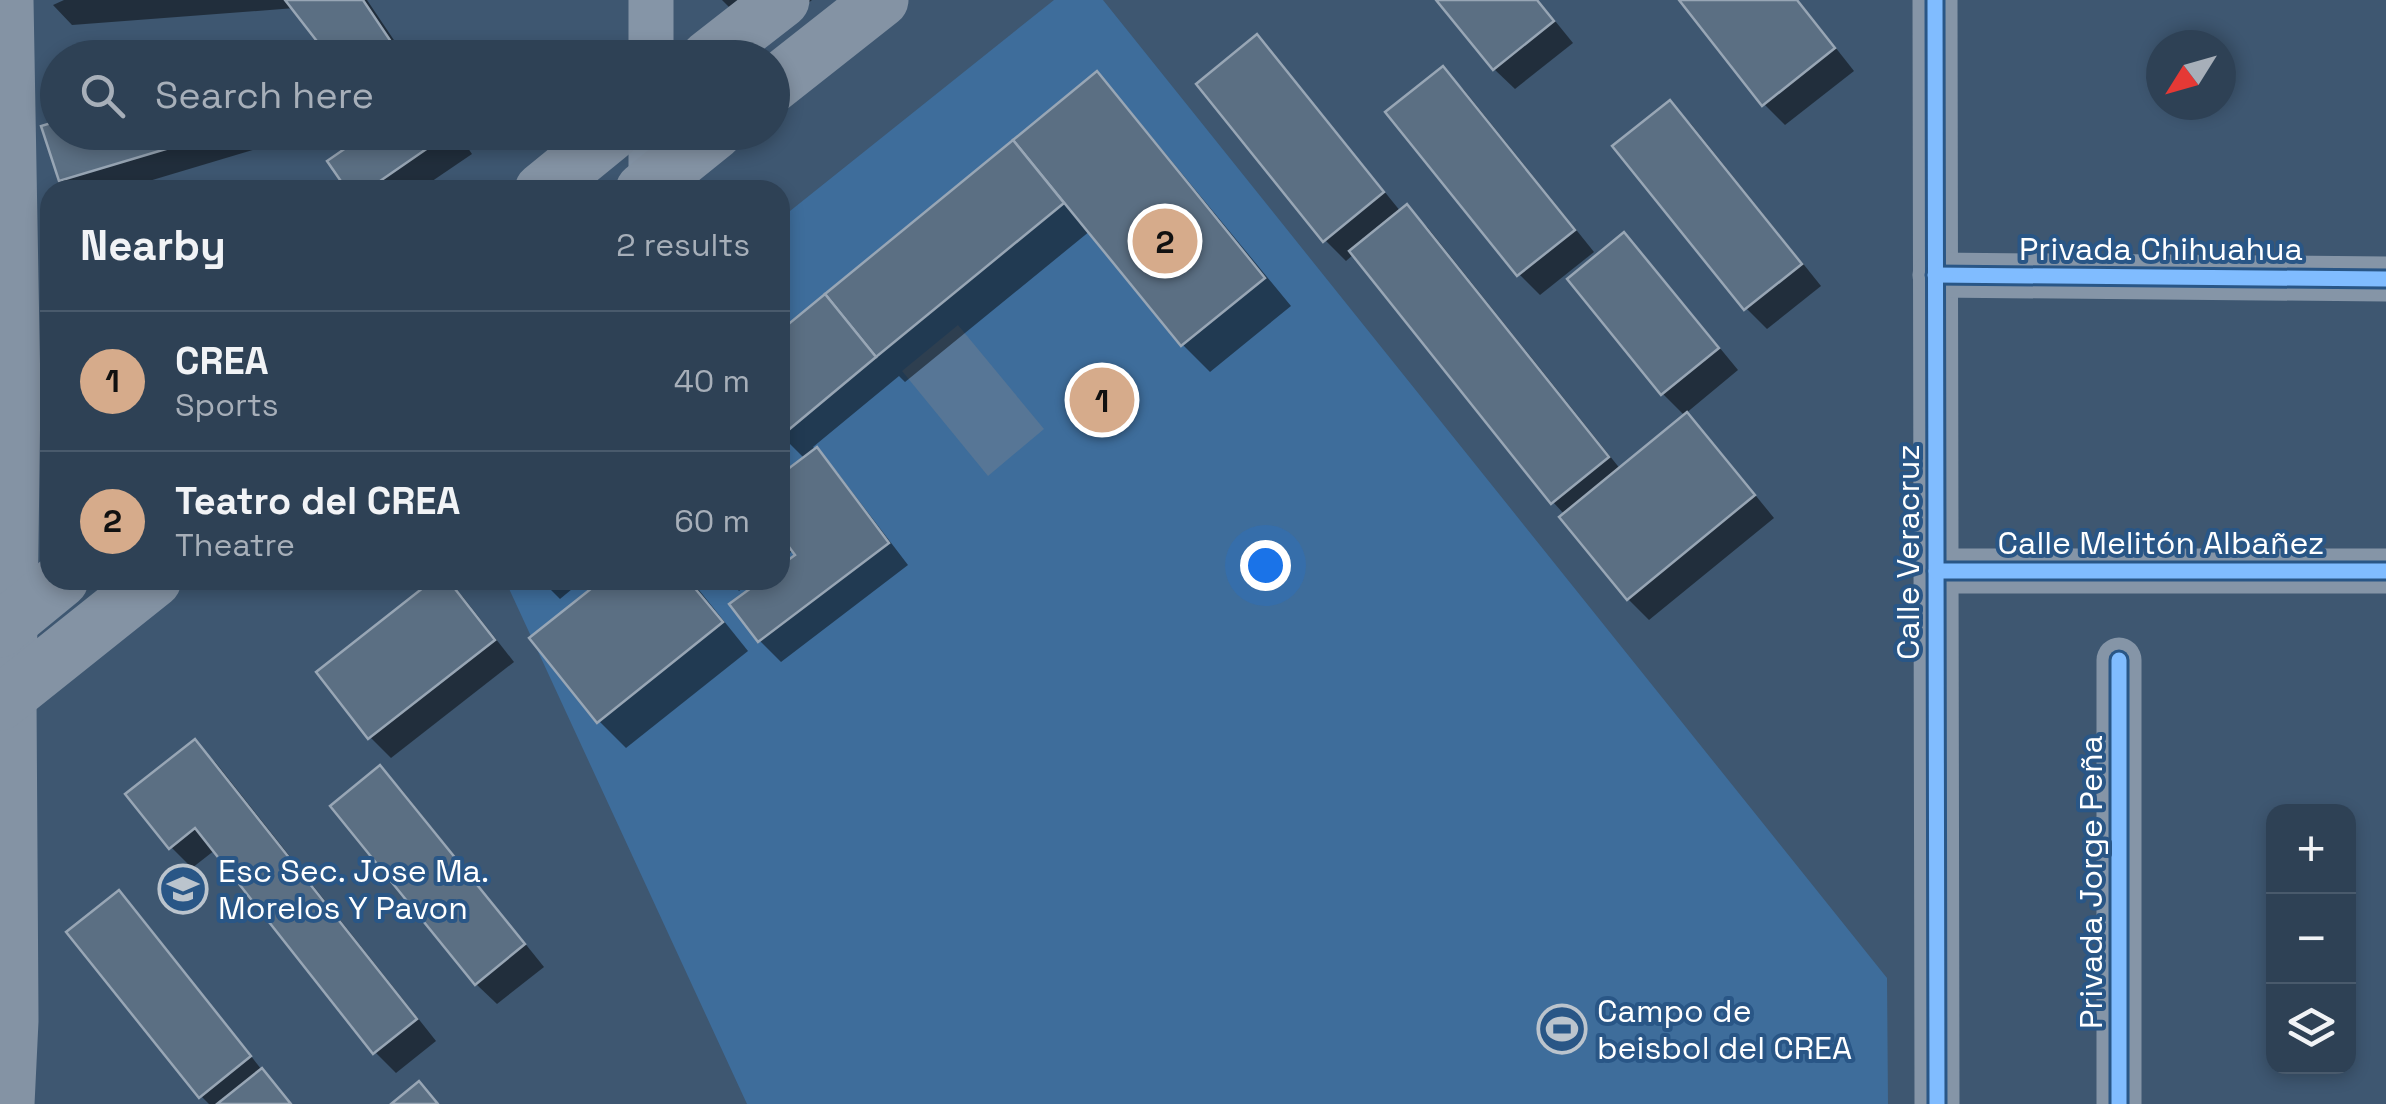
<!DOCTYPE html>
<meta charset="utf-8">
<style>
:root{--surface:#2e4155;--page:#3a4c5f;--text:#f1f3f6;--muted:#a7afb9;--line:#495a6c;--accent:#d6ab8b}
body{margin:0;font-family:"Space Grotesk",sans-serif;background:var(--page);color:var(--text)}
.controls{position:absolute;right:30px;bottom:30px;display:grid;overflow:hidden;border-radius:20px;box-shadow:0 5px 15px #0003}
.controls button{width:90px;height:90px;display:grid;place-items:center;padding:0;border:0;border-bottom:2px solid var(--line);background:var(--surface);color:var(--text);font:50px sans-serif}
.compass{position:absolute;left:2146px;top:30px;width:90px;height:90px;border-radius:50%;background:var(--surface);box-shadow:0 5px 15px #0003;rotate:233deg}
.you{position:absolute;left:1265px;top:565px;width:35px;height:35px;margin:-25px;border:8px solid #fff;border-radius:50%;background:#1a73e8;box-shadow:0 0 0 15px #1a73e833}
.badge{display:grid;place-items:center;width:65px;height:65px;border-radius:50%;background:var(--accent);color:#111;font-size:32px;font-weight:700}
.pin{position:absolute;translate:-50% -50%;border:5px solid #fff;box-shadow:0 2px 10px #0006}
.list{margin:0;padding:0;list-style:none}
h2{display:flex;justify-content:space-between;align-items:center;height:130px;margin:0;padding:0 40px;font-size:42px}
h2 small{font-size:32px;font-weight:400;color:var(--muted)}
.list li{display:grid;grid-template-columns:65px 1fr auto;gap:30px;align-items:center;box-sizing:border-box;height:140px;padding:0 40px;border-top:2px solid var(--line)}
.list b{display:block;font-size:38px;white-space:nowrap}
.list p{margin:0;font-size:32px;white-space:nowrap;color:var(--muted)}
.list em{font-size:32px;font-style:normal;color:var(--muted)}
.icon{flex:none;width:55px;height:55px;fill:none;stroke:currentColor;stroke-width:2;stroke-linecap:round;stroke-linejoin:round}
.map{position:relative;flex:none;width:2386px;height:1104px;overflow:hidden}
.search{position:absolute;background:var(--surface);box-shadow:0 5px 15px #0003;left:40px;top:40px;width:750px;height:110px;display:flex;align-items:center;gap:25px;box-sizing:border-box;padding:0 35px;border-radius:55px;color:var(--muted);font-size:38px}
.panel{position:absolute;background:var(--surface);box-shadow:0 5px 15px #0003;left:40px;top:180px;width:750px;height:410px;border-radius:30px}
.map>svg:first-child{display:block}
</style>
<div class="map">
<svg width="2386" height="1104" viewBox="0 0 2386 1104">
<rect width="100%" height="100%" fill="#3e5771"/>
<polygon fill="#3e6d9b" points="1054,0 1103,0 1887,978 1888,1104 747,1104 505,580 780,580 780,219"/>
<polygon fill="#577696" points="958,325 1044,429 988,476 902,371"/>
<g fill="#0007">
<polygon points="64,0 367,0 406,58 333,58 295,8 72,25 53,5"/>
<polygon points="722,0 812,0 779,27 746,24"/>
<polygon points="1439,0 1538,0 1573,43 1515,89 1494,69"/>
<polygon points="1682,0 1798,0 1854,71 1785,125 1764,104"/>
<polygon points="1257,38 1277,59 1401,212 1407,207 1428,228 1621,470 1686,417 1663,394 1624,236 1645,257 1738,370 1685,414 1708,437 1774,518 1649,620 1628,599 1565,515 1553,502 1354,254 1346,261 1325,240"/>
<polygon points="1443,69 1464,90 1594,252 1540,295 1519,274 1389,112"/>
<polygon points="1096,75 1123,102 1291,306 1210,372 1183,345 1090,231 905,382 899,376 813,447 837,472 908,565 781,662 760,641 766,580 780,580 780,569 798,555 794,550 780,560 780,478 805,459 780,434 780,334"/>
<polygon points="1670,103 1691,124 1821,286 1767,329 1746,308"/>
<polygon points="58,132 313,132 119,190 71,190 61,180"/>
<polygon points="374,132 457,132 472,154 419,190 350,190"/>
<polygon points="437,580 447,580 463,597 514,662 391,758 370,737"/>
<polygon points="541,580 583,580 560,599"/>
<polygon points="606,580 691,580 748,651 626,748 599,721"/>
<polygon points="728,580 754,580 739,591"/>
<polygon points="195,742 216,763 436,1041 396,1073 375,1052 215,850 192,868 171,847 129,794"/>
<polygon points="380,768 401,789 544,967 497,1004 476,984"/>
<polygon points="119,894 140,915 269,1079 292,1104 209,1104 201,1096 70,933"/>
</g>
<g fill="#5b6f83" stroke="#98a6b5" stroke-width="2.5">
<polygon points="285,0 363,0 402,58 330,58"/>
<polygon points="1436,0 1537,0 1554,21 1493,70"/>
<polygon points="1679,0 1797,0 1835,48 1762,106"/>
<polygon points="1257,34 1384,192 1323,242 1196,84"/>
<polygon points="1443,66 1575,230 1517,276 1385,112"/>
<polygon points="1097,71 1265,278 1181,346 1013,140"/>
<polygon points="1670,100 1802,264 1744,310 1612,146"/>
<polygon points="58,121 58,132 223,132 59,181 41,126"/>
<polygon points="369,132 451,132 367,190 347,190 327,161"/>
<polygon points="1013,140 1064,203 876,357 825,294"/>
<polygon points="1407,204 1609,457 1551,504 1349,251"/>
<polygon points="1624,232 1719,348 1661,395 1567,279"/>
<polygon points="825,294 876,357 780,437 780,331"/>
<polygon points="1687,412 1755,495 1627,600 1559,517"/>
<polygon points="817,447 889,543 758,642 729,604 762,580 780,580 780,566 795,555 780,535 780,475"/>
<polygon points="433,580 448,580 495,640 368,739 316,672"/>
<polygon points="602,580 688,580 723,622 597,723 529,638"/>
<polygon points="195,739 417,1019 373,1054 195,828 169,849 125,794"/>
<polygon points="380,765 525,944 475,985 330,806"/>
<polygon points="119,890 251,1056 199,1098 66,932"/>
<polygon points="262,1068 291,1104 217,1104"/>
<polygon points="419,1081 438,1104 391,1104"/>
</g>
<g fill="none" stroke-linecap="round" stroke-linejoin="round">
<g stroke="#8595a7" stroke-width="45">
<polyline points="651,0 651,58"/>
<polyline points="1935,0 1937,1104"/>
<polyline points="651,183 651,132"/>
<polyline points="1935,275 2386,279"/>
<polyline points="1936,571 2386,571"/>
<polyline points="2119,1104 2119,660"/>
</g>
<g stroke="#8493a4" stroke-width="55">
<polyline points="6,0 13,392 9,696 11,1021 7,1104"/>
<polyline points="708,58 782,0"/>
<polyline points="772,86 881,0"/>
<polyline points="542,190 613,132"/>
<polyline points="643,190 715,132"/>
<polyline points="0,630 61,580"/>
<polyline points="0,703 154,580"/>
</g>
<g stroke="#295686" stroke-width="21">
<g id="cycleway">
<polyline points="1935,0 1937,1104"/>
<polyline points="1935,275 2386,279"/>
<polyline points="1936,571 2386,571"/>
<polyline points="2119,1104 2119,660"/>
</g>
</g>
<use href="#cycleway" stroke="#80bcff" stroke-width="15"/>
</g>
<defs>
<g id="school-ring" transform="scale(2.5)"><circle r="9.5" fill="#295686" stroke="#bbc4cd" stroke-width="1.5"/><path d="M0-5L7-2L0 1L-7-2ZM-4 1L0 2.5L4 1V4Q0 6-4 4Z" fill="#bbc4cd"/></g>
<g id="stadium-ring" transform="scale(2.5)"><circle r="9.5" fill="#295686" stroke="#bbc4cd" stroke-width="1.5"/><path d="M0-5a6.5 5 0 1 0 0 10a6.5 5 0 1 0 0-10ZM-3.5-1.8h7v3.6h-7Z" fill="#bbc4cd"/></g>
</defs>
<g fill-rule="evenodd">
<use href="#school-ring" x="183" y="889"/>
<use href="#stadium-ring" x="1562" y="1029"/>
</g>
<g text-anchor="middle" stroke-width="8" stroke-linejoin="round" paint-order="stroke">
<g font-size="32" fill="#fff" stroke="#295686">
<text x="2161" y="260">Privada Chihuahua</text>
<text x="2161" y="554">Calle Melitón Albañez</text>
<text transform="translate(1908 552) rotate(-90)" y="11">Calle Veracruz</text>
<text transform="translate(2091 882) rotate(-90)" y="11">Privada Jorge Peña</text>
</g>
<g font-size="32" fill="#fff" stroke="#295686" text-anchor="start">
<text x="218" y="882">Esc Sec. Jose Ma.<tspan x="218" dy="37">Morelos Y Pavon</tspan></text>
<text x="1597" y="1022">Campo de<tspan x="1597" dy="37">beisbol del CREA</tspan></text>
</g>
</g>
</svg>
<div class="controls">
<button>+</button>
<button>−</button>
<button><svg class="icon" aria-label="layers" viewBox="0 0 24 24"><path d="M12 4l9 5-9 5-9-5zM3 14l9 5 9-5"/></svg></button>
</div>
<svg class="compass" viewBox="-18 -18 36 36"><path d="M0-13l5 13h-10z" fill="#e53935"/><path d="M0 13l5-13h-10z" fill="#a7afb9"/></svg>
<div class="you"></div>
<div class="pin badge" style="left:1102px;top:400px">1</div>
<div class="pin badge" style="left:1165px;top:241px">2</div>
<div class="search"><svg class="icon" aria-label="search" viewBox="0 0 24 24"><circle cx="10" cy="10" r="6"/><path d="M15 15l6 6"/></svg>Search here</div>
<section class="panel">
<h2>Nearby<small>2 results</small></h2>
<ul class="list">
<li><span class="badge">1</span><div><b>CREA</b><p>Sports</p></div><em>40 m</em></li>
<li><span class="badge">2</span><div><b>Teatro del CREA</b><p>Theatre</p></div><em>60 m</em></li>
</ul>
</section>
</div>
